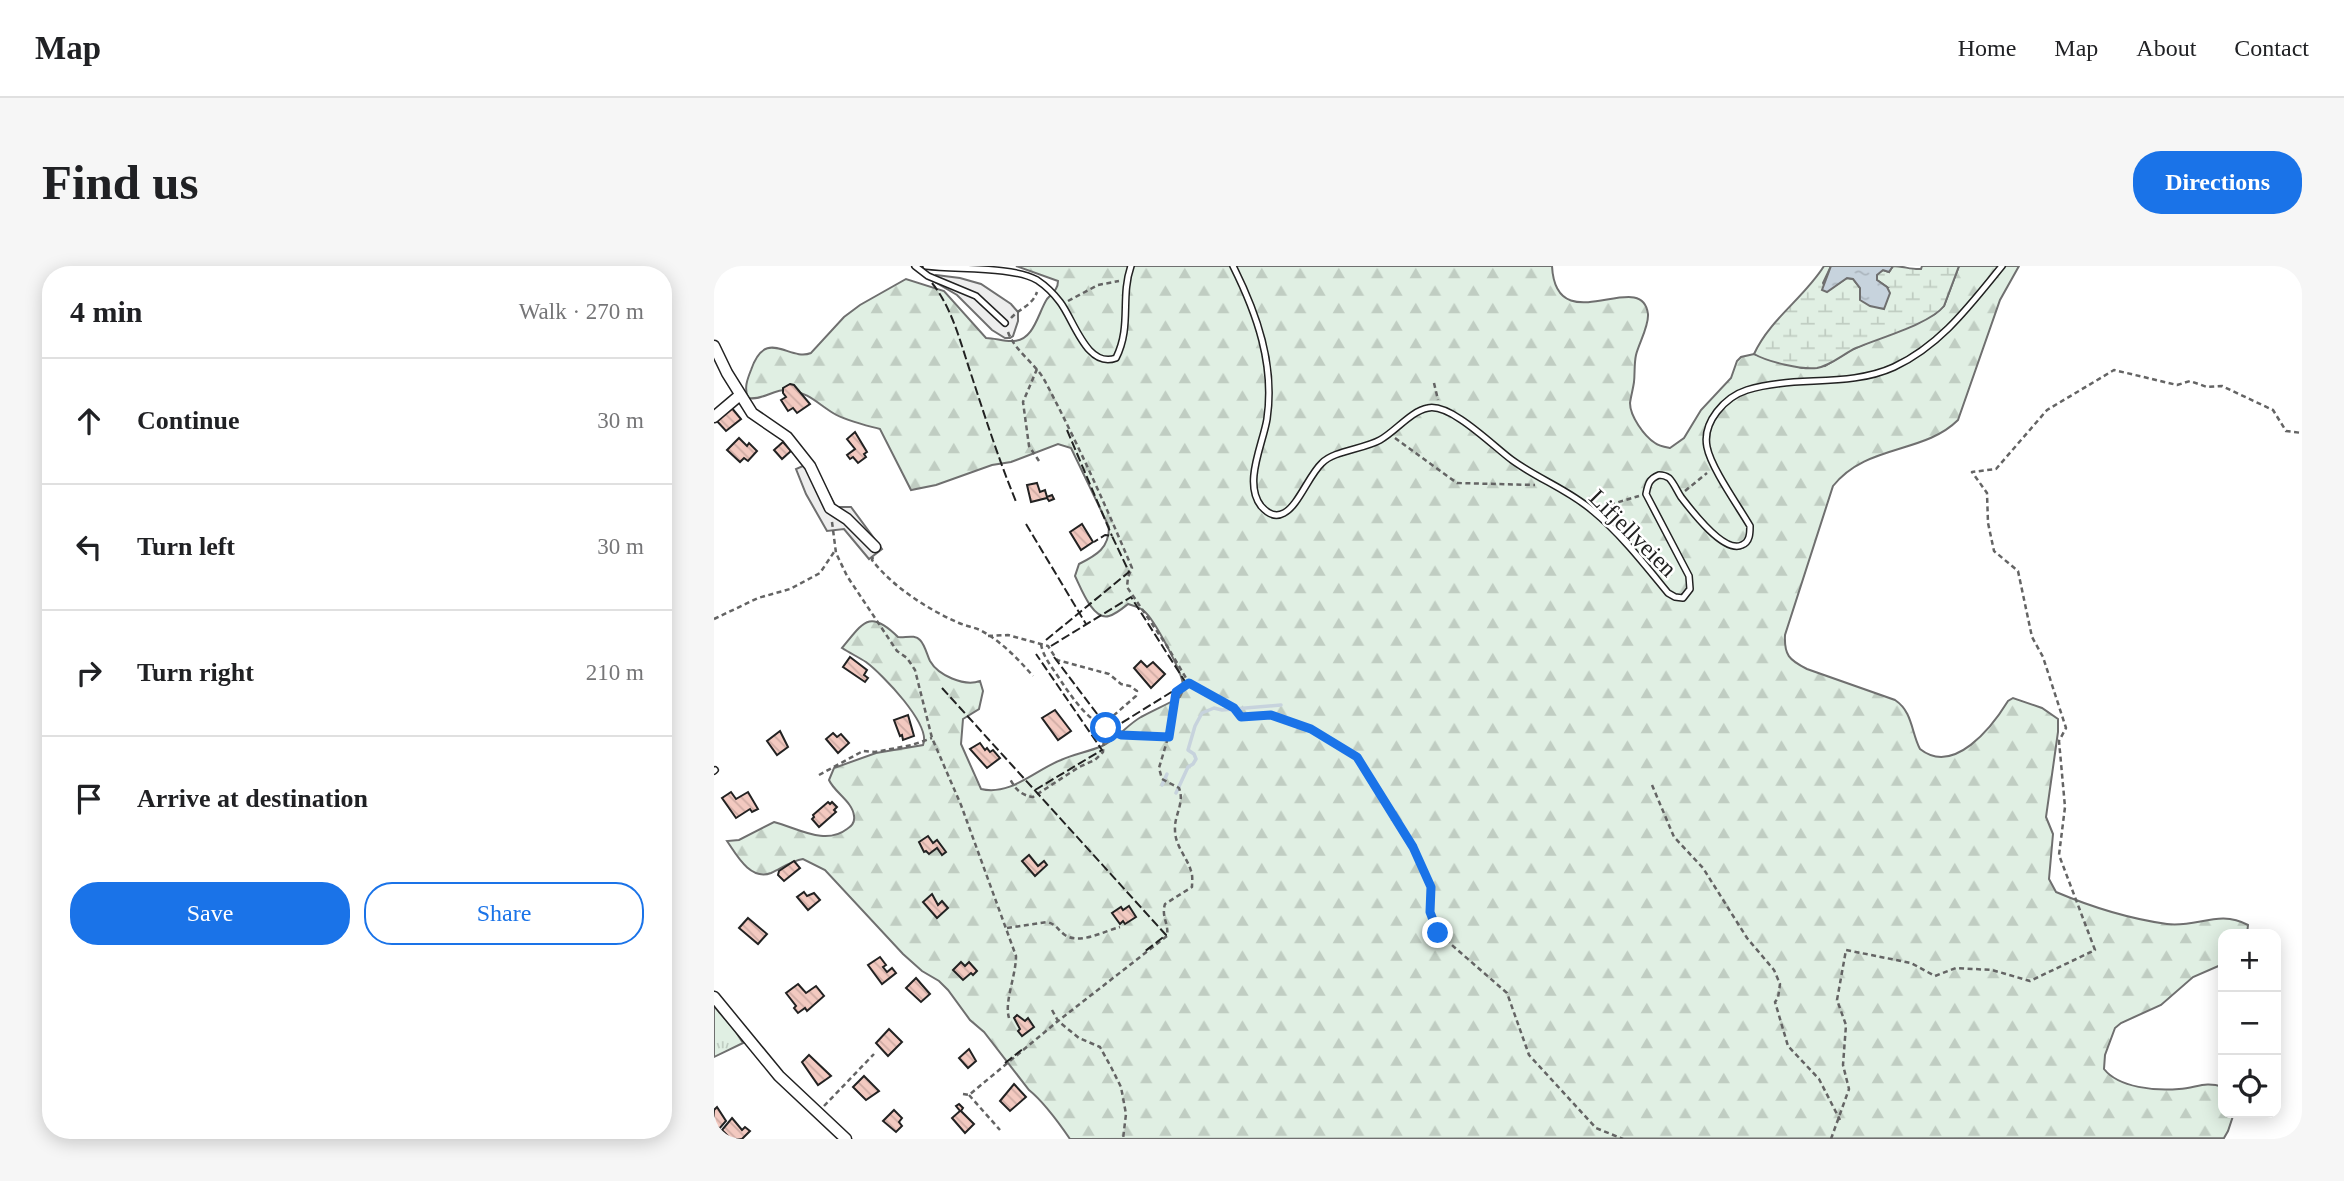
<!DOCTYPE html>
<meta charset="utf-8">
<style>
:root{--surface:#fff;--page:#f6f6f6;--text:#202124;--muted:#757577;--line:#e0e0e0;--accent:#1a73e8}
body{margin:0;font-family:"Times New Roman",serif;background:var(--page);color:var(--text)}
.controls{position:absolute;right:21px;bottom:21px;display:grid;overflow:hidden;border-radius:14px;box-shadow:0 4px 18px #0003}
.controls button{width:63px;height:63px;display:grid;place-items:center;padding:0;border:0;border-bottom:2px solid var(--line);background:var(--surface);color:var(--text);font:35px sans-serif}
.stop{position:absolute;width:21px;height:21px;margin:-16px;border:5px solid #1a73e8;border-radius:50%;background:#fff}
.stop.end{background:#1a73e8;border-color:#fff;box-shadow:0 2px 7px #0008}
.list{margin:0;padding:0;list-style:none}
h2{display:flex;justify-content:space-between;align-items:center;height:91px;margin:0;padding:0 28px;font-size:30px}
h2 small{font-size:23px;font-weight:400;color:var(--muted)}
.list li{display:grid;grid-template-columns:46px 1fr auto;gap:21px;align-items:center;box-sizing:border-box;height:126px;padding:0 28px;border-top:2px solid var(--line)}
.list b{display:block;font-size:26px;white-space:nowrap}
.list em{font-size:23px;font-style:normal;color:var(--muted)}
.actions{display:flex;gap:14px;padding:21px 28px}
.actions a{flex:1;padding:16px 0;border:2px solid var(--accent);border-radius:28px;text-align:center;font-size:24px;color:var(--accent)}
.actions .main{background:var(--accent);color:#fff}
.icon{flex:none;width:38px;height:38px;fill:none;stroke:currentColor;stroke-width:2;stroke-linecap:round;stroke-linejoin:round}
.map{position:relative;flex:none;width:1588px;height:873px;overflow:hidden;border-radius:28px}
header{display:flex;align-items:center;gap:42px;box-sizing:border-box;height:98px;padding:0 35px;background:var(--surface);border-bottom:2px solid var(--line)}
header strong{font-size:33px}
nav{display:flex;gap:38px;margin-inline-start:auto;font-size:24px}
.intro{display:flex;align-items:center;justify-content:space-between;box-sizing:border-box;height:168px;padding:0 42px}
h1{margin:0;font-size:49px}
.button{padding:18px 32px;border-radius:28px;background:var(--accent);color:#fff;font-size:24px;font-weight:700}
main{display:flex;gap:42px;padding:0 42px}
aside{flex:1;background:var(--surface);border-radius:28px;box-shadow:0 4px 18px #0003}
.map>svg:first-child{display:block}
</style>
<header>
<strong>Map</strong>
<nav><a>Home</a><a>Map</a><a>About</a><a>Contact</a></nav>
</header>
<div class="intro"><h1>Find us</h1><a class="button">Directions</a></div>
<main>
<aside>
<h2>4 min<small>Walk · 270 m</small></h2>
<ul class="list">
<li><svg class="icon" aria-label="ahead" viewBox="0 0 24 24"><path d="M12 20V5M6 11l6-6 6 6"/></svg><div><b>Continue</b></div><em>30 m</em></li>
<li><svg class="icon" aria-label="left" viewBox="0 0 24 24"><path d="M17 20v-9H6M10 6l-5 5 5 5"/></svg><div><b>Turn left</b></div><em>30 m</em></li>
<li><svg class="icon" aria-label="right" viewBox="0 0 24 24"><path d="M7 20v-9h11M14 6l5 5-5 5"/></svg><div><b>Turn right</b></div><em>210 m</em></li>
<li><svg class="icon" aria-label="arrive" viewBox="0 0 24 24"><path d="M6 21V4h12l-3 4 3 4H6"/></svg><div><b>Arrive at destination</b></div></li>
</ul>
<div class="actions"><a class="main">Save</a><a>Share</a></div>
</aside>
<div class="map">
<svg width="1588" height="873" viewBox="0 0 1588 873">
<defs>
<pattern id="grass-tufts" width="24" height="20" patternUnits="userSpaceOnUse" patternTransform="scale(1.75)"><rect width="24" height="20" fill="#e0efe3"/><path d="M3 7l-1-3M5 7V3M7 7l1-3M15 17l-1-3M17 17v-4M19 17l1-3" fill="none" stroke="#c0cdc2"/></pattern>
<pattern id="forest-firs" width="22" height="20" patternUnits="userSpaceOnUse" patternTransform="scale(1.75)"><rect width="22" height="20" fill="#e0efe3"/><path d="M5 1l3.5 6h-7zM16 11l3.5 6h-7z" fill="#c0cdc2"/></pattern>
<pattern id="wetland-marsh" width="20" height="14" patternUnits="userSpaceOnUse" patternTransform="scale(1.75)"><rect width="20" height="14" fill="#e0efe3"/><path d="M1 5h8M5 5V1M11 12h8M15 12V8" fill="none" stroke="#c0cdc2"/></pattern>
<pattern id="water-ripples" width="26" height="14" patternUnits="userSpaceOnUse" patternTransform="scale(1.75)"><rect width="26" height="14" fill="#c7d3dd"/><path d="M2 4q2-2 4 0t4 0M15 11q2-2 4 0t4 0" fill="none" stroke="#abb5bd"/></pattern>
<pattern id="building-back-hatch" width="6" height="6" patternUnits="userSpaceOnUse" patternTransform="scale(1.75)"><rect width="6" height="6" fill="#f3c9c0"/><path d="M-1 5l2 2M0 0l6 6M5-1l2 2" fill="none" stroke="#d0aca5"/></pattern>
</defs>
<rect width="100%" height="100%" fill="#fff"/>
<polygon fill="url(#grass-tufts)" stroke="#6f6f6f" stroke-width="2" points="0,740 20,763 29,777 0,791"/>
<path fill="url(#forest-firs)" stroke="#6f6f6f" stroke-width="2" d="M302 0H838C842 77 928 0 934 48 935 60 925 77 922 89 920 98 921 107 920 116 919 123 917 130 916 137 916 150 930 170 941 177 945 180 951 181 956 182L970 172 987 144 1017 112 1023 95 1027 91 1040 88 1088 102 1111 100 1139 83 1221 48 1230 40 1245 0H1305L1286 34 1244 154C1210 188 1152 178 1119 220L1071 369C1070 389 1075 394 1093 403L1181 434C1199 446 1197 466 1206 483 1240 510 1278 461 1294 435L1299 432 1328 442 1344 453V466L1332 551 1339 568 1335 613 1342 626C1375 640 1417 653 1453 658 1483 662 1505 643 1534 659L1533 668H1509V698L1479 711 1447 739 1407 757 1401 762 1391 789 1390 803C1405 822 1442 825 1465 823 1483 822 1490 815 1509 821V847H1520L1514 865 1510 872 356 873C345 857 330 836 315 824L270 766 256 754 234 724 225 715 208 705 189 688 111 604 89 593C77 595 68 602 57 607 36 615 22 588 13 575L25 574 60 556C84 562 111 580 133 563 138 560 141 556 140 550 139 536 120 526 115 514L120 502 162 487 209 479C218 459 168 408 152 396 144 391 136 387 128 382 149 357 155 342 184 371 191 372 201 368 206 374 211 379 213 389 216 395 224 409 250 421 266 415L269 425 265 443 249 453 247 478 267 523C297 530 321 504 347 494 360 488 374 486 388 480 403 473 413 459 427 451 440 444 454 438 466 431 468 426 470 425 469 420 469 407 440 353 430 345 426 341 420 340 414 338 409 342 402 348 395 350 379 355 367 322 361 310L365 298C383 289 395 282 395 261L357 182 344 178 297 196 278 199 222 219 197 224 166 163C151 159 132 155 119 147 104 138 95 127 76 124 61 122 48 135 34 132 30 122 33 114 37 104 52 60 75 96 97 87L130 51 146 39 192 13 230 25 272 72C281 72 291 76 300 75 320 74 324 47 333 33 338 27 344 24 344 15Z"/>
<path fill="url(#wetland-marsh)" stroke="#6f6f6f" stroke-width="2" d="M1110 0H1117L1109 17 1113 25 1133 12 1139 13 1146 22 1173 21 1163 14V8L1169 4 1175 6 1179 0C1189 0 1198 4 1207 3L1208 0H1245L1230 40C1216 58 1165 72 1142 82 1129 88 1118 99 1103 102 1088 104 1054 96 1040 88 1056 53 1090 32 1110 0Z"/>
<g fill="#ededed" stroke="#6f6f6f" stroke-width="2">
<polygon points="222,9 246,12 267,18 297,38 304,46 304,55 299,70 296,72 291,72 278,64 243,29 221,16"/>
<polygon points="98,196 122,241 137,241 168,283 155,293 130,263 113,265 92,228 82,203"/>
</g>
<polygon fill="url(#water-ripples)" stroke="#6f6f6f" stroke-width="2" points="1117,0 1179,0 1175,6 1169,4 1163,9 1163,14 1173,21 1176,27 1170,43 1156,40 1146,34 1146,22 1139,13 1133,12 1113,26 1108,24"/>
<g fill="none" stroke-linecap="round" stroke-linejoin="round">
<g stroke="#c7d3dd" stroke-width="3.5">
<polyline points="448,519 453,508"/>
<polyline points="462,527 474,501 479,498 482,493 480,488 474,484 481,460 488,447 500,442 508,444 567,439"/>
</g>
</g>
<g fill="url(#building-back-hatch)" stroke="#222" stroke-width="2">
<polygon points="76,118 80,119 96,138 83,147 79,142 74,145 67,134 72,131 69,127 69,122"/>
<polygon points="17,141 27,153 12,165 2,154"/>
<polygon points="141,166 153,186 150,188 152,191 144,197 139,191 136,193 133,189 141,183 133,173"/>
<polygon points="25,172 33,180 35,177 43,185 34,195 30,192 26,196 13,184"/>
<polygon points="69,176 77,185 68,193 60,184"/>
<polygon points="323,217 326,226 331,224 333,231 338,229 340,233 335,235 333,232 317,236 313,219"/>
<polygon points="368,258 379,276 367,284 356,266"/>
<polygon points="136,391 153,404 150,409 154,412 151,416 129,401"/>
<polygon points="427,395 433,401 439,396 451,408 437,422 420,402"/>
<polygon points="341,444 357,465 344,474 328,452"/>
<polygon points="194,449 200,470 189,474 188,469 186,470 180,454"/>
<polygon points="66,465 74,481 63,489 53,475"/>
<polygon points="119,467 123,471 127,468 135,477 124,487 112,473"/>
<polygon points="266,477 271,484 273,482 276,486 279,484 286,492 273,502 256,483"/>
<polygon points="17,526 22,533 34,526 44,543 38,546 36,543 22,552 8,532"/>
<polygon points="114,536 116,538 118,536 123,541 120,544 122,546 105,561 98,553 100,551 99,549"/>
<polygon points="214,570 219,577 223,574 232,586 228,589 223,582 215,588 212,585 210,586 205,576"/>
<polygon points="315,589 324,600 330,595 333,599 321,610 308,595"/>
<polygon points="80,595 86,602 70,615 64,609 65,605"/>
<polygon points="90,626 93,630 100,627 106,634 94,644 83,631"/>
<polygon points="218,628 224,639 228,635 234,642 223,652 209,636"/>
<polygon points="415,640 422,651 411,658 409,655 406,658 398,647 407,641 409,644"/>
<polygon points="34,652 53,668 44,678 25,662"/>
<polygon points="166,691 172,699 169,701 173,706 178,702 182,707 168,718 154,699"/>
<polygon points="247,696 251,700 255,696 263,705 259,709 257,707 249,714 239,704"/>
<polygon points="202,712 216,728 207,736 192,722"/>
<polygon points="84,718 92,727 102,720 110,730 93,745 91,742 84,747 80,742 82,740 72,727"/>
<polygon points="303,749 311,755 314,752 320,761 308,770 304,765 306,763 300,752"/>
<polygon points="175,763 188,776 174,790 162,777"/>
<polygon points="255,783 262,795 254,802 245,792"/>
<polygon points="95,789 117,810 104,819 88,796"/>
<polygon points="150,810 165,825 152,834 139,821"/>
<polygon points="300,818 312,831 296,845 286,835"/>
<polygon points="245,838 249,842 247,845 260,858 251,867 238,852 246,845 242,840"/>
<polygon points="3,841 12,855 5,863 0,857 0,844"/>
<polygon points="180,844 188,852 185,856 188,860 182,866 169,855"/>
<polygon points="18,852 28,864 31,861 36,865 28,873 17,873 8,864"/>
</g>
<g fill="none" stroke-linecap="round" stroke-linejoin="round">
<g stroke="#222" stroke-width="8">
<g id="lane">
<polyline points="201,0 214,10 262,30 291,57"/>
<path d="M212 0C243 4 298 0 323 14 332 20 340 28 346 36 360 54 373 103 402 92 418 60 406 32 417 0"/>
<path d="M519 0C543 48 561 99 553 153 549 178 529 217 547 240 553 247 561 252 570 247 584 240 595 209 608 197 619 185 650 183 666 174 682 165 697 145 714 142 737 137 780 181 798 194 824 213 855 224 879 245 907 268 931 299 954 327L961 331 969 332 976 323 975 310 932 228C934 218 935 213 945 209 948 209 952 210 955 212 960 217 963 225 967 231 977 244 1010 288 1028 279 1036 276 1036 267 1036 260 1025 241 997 202 993 181 988 156 1011 131 1033 124 1080 109 1134 122 1180 101 1227 79 1256 39 1288 0"/>
<polyline points="0,505 1,504"/>
</g>
</g>
<g stroke="#222" stroke-width="13">
<g id="street">
<polyline points="0,80 13,107 38,147 73,171 96,200 116,242 133,253 161,281"/>
<polyline points="0,151 26,129"/>
<polyline points="0,731 65,810 132,873"/>
</g>
</g>
<g stroke="#646464" stroke-width="2.5" stroke-dasharray="5 3.5" stroke-linecap="butt">
<polyline points="354,35 384,19 405,15"/>
<path d="M297 52C306 42 318 40 323 26"/>
<path d="M294 66C301 86 323 98 332 117 364 178 392 240 418 302L414 311 413 321 453 380 475 417 520 442 527 451 557 449 597 463 643 491 700 581 717 621 716 646 724 667 793 727 815 789 882 862 909 873"/>
<polyline points="323,103 309,136 315,180 325,195"/>
<polyline points="720,117 724,134"/>
<polyline points="681,172 743,217 821,219"/>
<polyline points="971,225 993,207"/>
<polyline points="888,241 925,230"/>
<path d="M118 256 122 287 133 310 183 385 193 392 201 404 218 472 247 539 302 690C302 710 290 736 295 752"/>
<path d="M159 291 158 294C179 321 213 343 245 357 252 360 259 361 266 364 287 375 304 393 319 410"/>
<polyline points="0,353 44,332 76,323 106,307 122,283"/>
<path d="M274 370 294 369 334 380 343 394 395 408 407 418 416 420 423 425 422 430 391 457 389 486 381 494 365 501 319 531C307 529 302 524 296 513"/>
<path d="M327 378C329 391 338 401 345 412 377 461 394 472 453 471"/>
<polyline points="105,509 149,485 161,486 198,479 218,472"/>
<polyline points="938,519 960,571 989,602 1033,672 1060,704 1066,718 1064,732 1061,736 1074,780 1105,813 1126,854"/>
<path d="M293 662 333 656C342 658 344 664 351 669 366 679 390 665 406 661"/>
<polyline points="338,744 344,755 365,772 386,781 397,801 407,821 412,848 409,873"/>
<path d="M249 828 255 829 344 755 453 670C455 657 447 651 451 638L478 621C478 616 479 610 477 605 473 591 461 580 461 564 460 549 471 537 465 522L448 513 445 502 456 465 462 426 473 418"/>
<polyline points="255,829 286,864"/>
<polyline points="110,840 160,788"/>
<polyline points="1117,873 1135,823 1129,799 1132,759 1123,734 1132,684 1197,697 1221,710 1242,702 1278,704 1316,715 1381,684 1345,589 1351,541 1345,475 1352,462 1329,391 1318,371 1304,305 1280,285 1274,257 1273,227 1258,206 1282,203 1333,144 1400,104 1463,119 1476,115 1493,121 1508,120 1559,144 1572,165 1588,167"/>
</g>
<use href="#lane" stroke="#fff" stroke-width="5"/>
<use href="#street" stroke="#fff" stroke-width="10"/>
<g stroke="#222" stroke-width="2" stroke-dasharray="9 3.5" stroke-linecap="butt">
<path d="M218 17C239 43 247 79 258 111 272 154 286 197 303 238"/>
<polyline points="353,164 398,270"/>
<polyline points="312,258 372,358"/>
<polyline points="332,374 415,306 398,270 391,269 380,276"/>
<polyline points="337,380 417,331 472,417 401,461 392,458"/>
<polyline points="340,391 390,457"/>
<polyline points="228,422 452,669 430,686"/>
<polyline points="321,524 388,484 322,388"/>
<polyline points="291,797 310,782"/>
</g>
</g>
<g fill="none" stroke-linecap="round" stroke-linejoin="round">
<polyline stroke="#1a73e8" stroke-width="9" points="392,462 407,469 455,471 462,426 475,417 520,442 527,451 557,449 597,463 643,491 699,581 717,621 716,646 724,667"/>
</g>
<g text-anchor="middle" stroke-width="5" stroke-linejoin="round" paint-order="stroke">
<g font-size="24" fill="#222" stroke="#fff">
<text transform="translate(919 267) rotate(45)" y="8">Lifjellveien</text>
</g>
</g>
</svg>
<div class="controls">
<button>+</button>
<button>−</button>
<button><svg class="icon" aria-label="locate" viewBox="0 0 24 24"><circle cx="12" cy="12" r="6"/><path d="M12 2v4M12 18v4M2 12h4M18 12h4"/></svg></button>
</div>
<div class="stop" style="left:392px;top:462px"></div>
<div class="stop end" style="left:724px;top:667px"></div>
</div>
</main>
